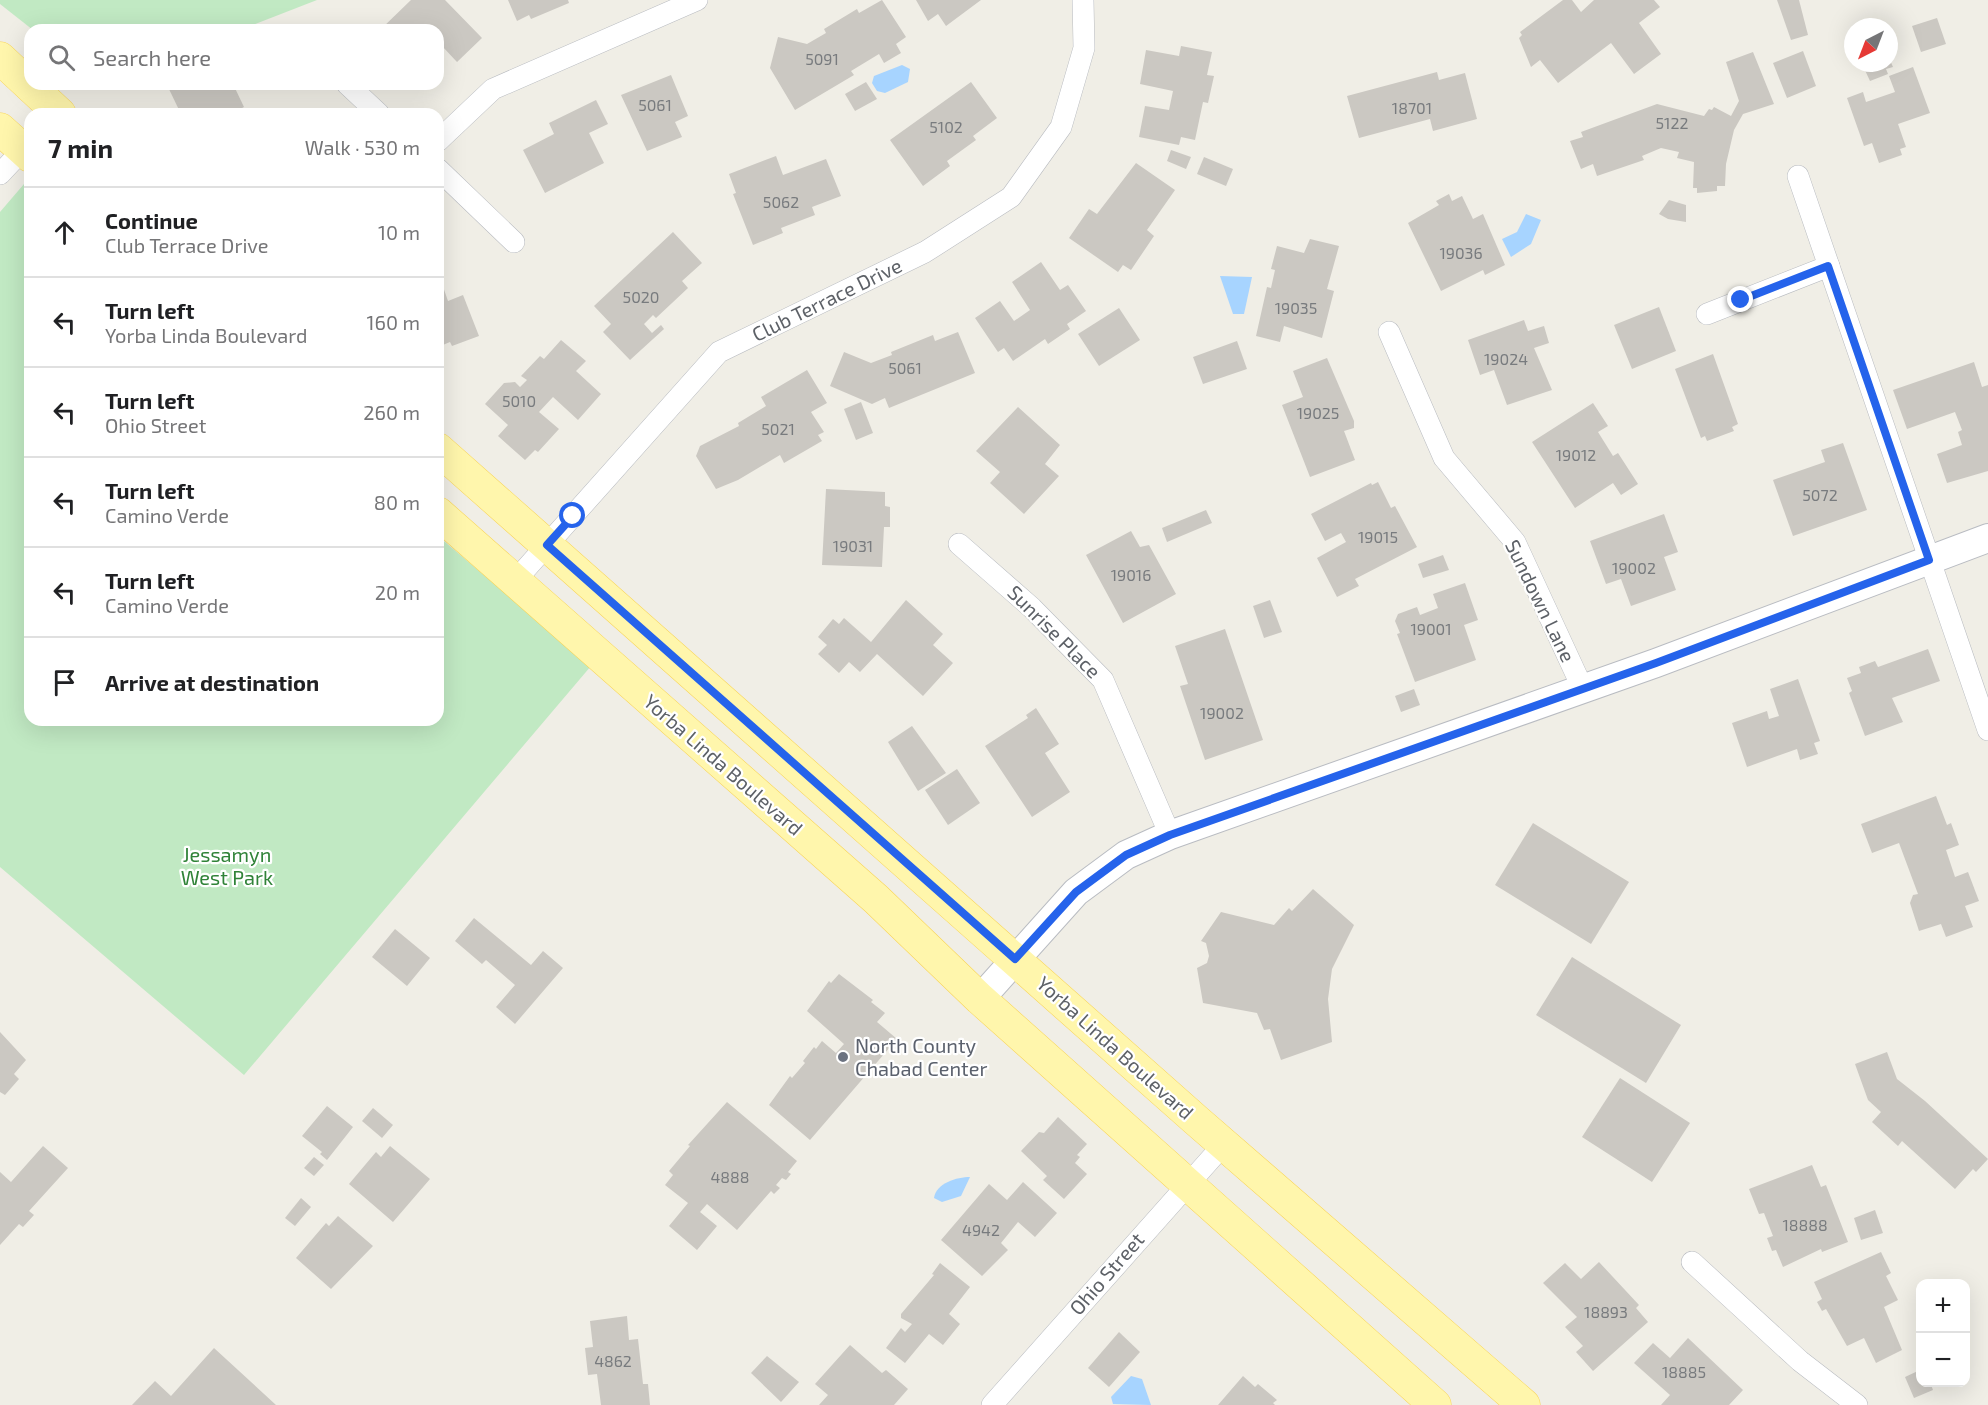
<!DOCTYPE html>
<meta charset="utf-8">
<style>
:root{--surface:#fff;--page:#f2f2f2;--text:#202124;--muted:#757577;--line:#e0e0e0}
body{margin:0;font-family:"Exo 2",sans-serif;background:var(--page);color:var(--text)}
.controls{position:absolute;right:18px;bottom:18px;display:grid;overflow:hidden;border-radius:12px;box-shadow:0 6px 24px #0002}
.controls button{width:54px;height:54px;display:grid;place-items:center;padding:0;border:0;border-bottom:2px solid var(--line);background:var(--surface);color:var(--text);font:30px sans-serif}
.compass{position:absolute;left:1844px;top:18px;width:54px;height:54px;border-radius:50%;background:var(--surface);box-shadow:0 6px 24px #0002;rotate:222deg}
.stop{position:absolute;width:18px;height:18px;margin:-14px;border:4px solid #2563eb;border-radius:50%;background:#fff}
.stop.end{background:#2563eb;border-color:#fff;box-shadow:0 2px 6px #0008}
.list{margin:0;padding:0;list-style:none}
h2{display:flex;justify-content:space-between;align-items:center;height:78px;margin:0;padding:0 24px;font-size:26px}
h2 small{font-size:20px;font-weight:400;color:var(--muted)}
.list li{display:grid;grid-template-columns:39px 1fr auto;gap:18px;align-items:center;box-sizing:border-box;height:90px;padding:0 24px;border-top:2px solid var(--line)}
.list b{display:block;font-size:22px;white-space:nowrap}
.list p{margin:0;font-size:20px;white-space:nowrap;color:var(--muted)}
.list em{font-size:20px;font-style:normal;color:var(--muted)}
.icon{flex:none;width:33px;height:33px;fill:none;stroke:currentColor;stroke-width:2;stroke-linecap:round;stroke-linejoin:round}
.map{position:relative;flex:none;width:1988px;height:1405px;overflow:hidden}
.search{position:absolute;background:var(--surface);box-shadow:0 6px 24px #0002;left:24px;top:24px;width:420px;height:66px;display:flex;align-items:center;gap:15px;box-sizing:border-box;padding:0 21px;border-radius:18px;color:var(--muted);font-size:22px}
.panel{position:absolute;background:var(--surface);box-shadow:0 6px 24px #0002;left:24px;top:108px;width:420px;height:618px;border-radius:18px}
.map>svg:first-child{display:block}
</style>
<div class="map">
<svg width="1988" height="1405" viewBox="0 0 1988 1405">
<rect width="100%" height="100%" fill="#f0eee6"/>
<g fill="#c1e9c3">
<polygon points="0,0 317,0 240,30 33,30 0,4"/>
<polygon points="24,184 30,189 30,720 438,720 438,536 591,666 244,1075 0,867 0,212"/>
</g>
<g fill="#a7d4ff">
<polygon points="902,65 910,69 908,82 885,93 877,91 872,83 874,76"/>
<polygon points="1526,214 1541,220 1531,244 1511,257 1502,239 1517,232"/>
<polygon points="1220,276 1252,277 1244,314 1233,314"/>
<path d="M970 1177 961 1196 942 1202 934 1198C936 1183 957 1177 970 1177Z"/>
<polygon points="1131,1376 1142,1379 1151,1405 1113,1404 1111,1397"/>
</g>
<g fill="#cbc8c2">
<polygon points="411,0 445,0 482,38 457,62 442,46 438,50 438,30 380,30"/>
<polygon points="508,0 568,0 569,3 531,19 529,15 517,21"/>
<polygon points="882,0 906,37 896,44 901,53 884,63 879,54 851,71 854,75 795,110 770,68 778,37 807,44 826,33 824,29 857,9 859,13"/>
<polygon points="916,0 981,0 946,26 938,14 928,21"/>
<polygon points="1563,0 1572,0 1581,12 1594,0 1654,0 1660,7 1639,23 1661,54 1634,74 1611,43 1558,83 1540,60 1531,67 1519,38 1522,35 1520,32"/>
<polygon points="1777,0 1799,0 1808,35 1791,40"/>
<polygon points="1937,18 1946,44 1921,52 1912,26"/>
<polygon points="1181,46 1212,52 1207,75 1214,76 1208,103 1203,102 1195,140 1181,137 1179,145 1139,137 1145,106 1169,110 1173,91 1140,84 1146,50 1179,56"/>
<polygon points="1803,51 1816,86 1787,98 1773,63"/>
<polygon points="1753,52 1774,104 1743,114 1734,130 1726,164 1725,186 1717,186 1717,191 1697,193 1697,188 1693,188 1694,162 1677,158 1679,152 1661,148 1642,156 1644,160 1597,176 1593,164 1581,169 1570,141 1583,137 1581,132 1657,104 1704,116 1709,109 1712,110 1714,107 1731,116 1739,101 1726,62"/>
<polygon points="1889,58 1893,67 1886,69 1888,74 1870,81 1863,66 1871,63 1889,63"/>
<polygon points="1913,67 1930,113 1898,124 1906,147 1900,149 1902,155 1879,163 1872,143 1864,146 1847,98 1863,92 1866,102 1895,92 1889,76"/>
<polygon points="1437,72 1439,80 1465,73 1477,119 1433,131 1430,119 1359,138 1347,96"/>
<polygon points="671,75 688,116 675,122 682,137 647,151 621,95"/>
<polygon points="866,82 877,99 855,111 845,94"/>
<polygon points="971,82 997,118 973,136 976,140 947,161 950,166 923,186 890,140"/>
<polygon points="169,84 233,84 244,107 230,114 181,114 167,85"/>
<polygon points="596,100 608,124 589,133 604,163 545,193 523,150 554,134 549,123"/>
<polygon points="1171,150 1191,157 1186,169 1167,161"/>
<polygon points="776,156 783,175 826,159 841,196 812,207 815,215 781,228 783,233 753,245 733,194 736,193 729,174"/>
<polygon points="1204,157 1233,169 1226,186 1197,174"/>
<polygon points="1136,163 1175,190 1147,230 1154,236 1131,270 1123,265 1118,272 1069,238 1089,209 1097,214"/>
<polygon points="1449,194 1452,201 1462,196 1473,219 1483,214 1505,265 1485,275 1483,270 1441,291 1408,223 1439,205 1436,201"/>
<polygon points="1669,200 1686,205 1686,222 1668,219 1659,214"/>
<polygon points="673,232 702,263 682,281 688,288 656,318 653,315 644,324 652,333 661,325 664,329 630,360 603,332 611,324 594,306"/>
<polygon points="1310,239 1339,246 1327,289 1334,291 1322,338 1284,326 1280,342 1256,336 1267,287 1271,288 1275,270 1271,269 1277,246 1304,253"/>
<polygon points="1041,262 1060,290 1068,285 1086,311 1067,324 1070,329 1048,344 1045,339 1013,361 1004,348 998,352 975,318 1000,301 1014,321 1030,310 1012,282"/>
<polygon points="440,278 448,301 463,295 479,336 452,346 450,342 438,347"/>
<polygon points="1659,307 1676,351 1632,369 1614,325"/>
<polygon points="1119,308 1140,340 1099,366 1078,334"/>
<polygon points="1524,320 1528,331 1544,326 1549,343 1534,348 1552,390 1507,405 1494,370 1480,375 1468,340"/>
<polygon points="958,332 975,373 889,408 885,398 872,404 830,386 844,352 871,363 892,355 891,352 933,335 935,341"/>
<polygon points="561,340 586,361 576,371 601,394 578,420 553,397 539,412 559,429 538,452 535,450 525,460 498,436 508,425 485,404 504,383 515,382 520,387 527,380 521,376 540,356 544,359"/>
<polygon points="1237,341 1247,369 1203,384 1193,357"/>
<polygon points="1713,354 1738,424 1732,427 1734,431 1707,441 1705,436 1701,438 1675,369"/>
<polygon points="1327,358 1354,421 1354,428 1344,431 1355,460 1310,477 1282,405 1303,397 1293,371"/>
<polygon points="1974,362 1982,387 1988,385 1988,471 1947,483 1937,454 1962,445 1958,432 1962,430 1955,412 1907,429 1893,390"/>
<polygon points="807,370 827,403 811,412 824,432 818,435 822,441 784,463 780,455 738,480 716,489 696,456 700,446 739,426 738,423 766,406 761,397"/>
<polygon points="861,402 873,433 856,440 844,409"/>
<polygon points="1593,403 1608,426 1598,432 1613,456 1618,453 1638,484 1621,495 1613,483 1575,508 1532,442"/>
<polygon points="1018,407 1060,445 1045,464 1059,476 1024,514 990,483 1000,472 976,451"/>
<polygon points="1843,443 1867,510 1793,536 1773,480 1825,462 1821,450"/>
<polygon points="1378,482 1391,508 1395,506 1417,547 1355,579 1359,586 1337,597 1317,558 1346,542 1341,533 1325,541 1311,514 1371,483 1372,485"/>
<polygon points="826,489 885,492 885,506 890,507 890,527 884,527 882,567 822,565"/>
<polygon points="1206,510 1212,523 1167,542 1162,528"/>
<polygon points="1664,514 1678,552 1664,557 1676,590 1631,606 1621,579 1606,584 1590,541"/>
<polygon points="1131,531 1140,547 1149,545 1176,594 1123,623 1086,555"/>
<polygon points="1443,555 1449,570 1423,578 1418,564"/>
<polygon points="1465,583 1478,620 1464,625 1476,660 1415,682 1397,634 1400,633 1395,621 1398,614 1417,607 1420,615 1438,608 1433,594"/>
<polygon points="906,600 943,634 933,645 953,663 923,696 877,654 860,672 849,662 839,673 818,654 827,645 818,637 833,619 839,624 844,618 871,642"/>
<polygon points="1270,600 1282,632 1264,638 1253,606"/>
<polygon points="1225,629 1263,740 1205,760 1180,686 1188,684 1175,646"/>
<polygon points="1928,649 1940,681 1892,698 1903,722 1865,736 1849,693 1852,691 1847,678 1861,673 1859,667 1875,661 1878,667"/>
<polygon points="1798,679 1820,741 1814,743 1818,754 1800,760 1797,749 1747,767 1732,723 1767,711 1769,719 1779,716 1770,689"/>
<polygon points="1414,689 1420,705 1401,712 1395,696"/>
<polygon points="1036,708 1059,744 1045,753 1070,792 1032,817 985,746 1028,718 1026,715"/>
<polygon points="912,726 946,773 918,791 888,742"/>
<polygon points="957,769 980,803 948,825 925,790"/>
<polygon points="1936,796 1947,825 1951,823 1959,845 1946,850 1955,877 1968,872 1979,901 1965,906 1973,927 1946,937 1941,924 1919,931 1910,903 1913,895 1918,894 1899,843 1872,853 1861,824"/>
<polygon points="1533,823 1629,882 1591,944 1495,885"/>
<polygon points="1313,889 1354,925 1332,969 1328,999 1332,1042 1281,1060 1270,1029 1264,1030 1257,1013 1203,1003 1197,968 1207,963 1209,956 1206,943 1201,941 1221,912 1274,925 1289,908 1292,911"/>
<polygon points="474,918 531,965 543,951 563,968 515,1024 496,1007 515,985 486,960 482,964 455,941"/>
<polygon points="395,929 430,958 407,986 372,957"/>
<polygon points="1572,957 1681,1025 1646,1083 1536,1015"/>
<polygon points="839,974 873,1000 871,1002 885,1013 877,1022 897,1039 810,1140 769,1105 790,1076 792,1078 805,1063 803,1061 814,1047 816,1049 822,1041 836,1053 844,1044 807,1011 829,981 831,983"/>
<polygon points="0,1032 26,1060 14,1074 19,1079 5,1095 0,1092"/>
<polygon points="1887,1052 1897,1079 1925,1101 1988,1159 1976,1172 1973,1169 1955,1189 1902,1141 1898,1146 1872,1122 1881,1112 1868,1100 1855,1064"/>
<polygon points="1620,1078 1690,1123 1652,1182 1582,1137"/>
<polygon points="727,1102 797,1161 788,1172 791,1174 786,1180 782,1178 776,1185 780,1188 774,1194 771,1191 737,1230 707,1204 700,1212 717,1226 697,1250 669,1226 688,1203 665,1185 673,1175 669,1171 690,1146 688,1145"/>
<polygon points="327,1106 353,1127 327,1160 320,1154 322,1152 302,1136"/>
<polygon points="373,1108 393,1125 382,1138 362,1121"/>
<polygon points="1058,1117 1087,1144 1077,1155 1080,1157 1075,1163 1087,1174 1064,1199 1043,1180 1047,1176 1021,1151 1039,1132 1044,1133"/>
<polygon points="43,1146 68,1168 29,1211 34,1215 23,1227 19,1224 0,1245 0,1172 11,1182"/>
<polygon points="390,1146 430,1179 393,1222 349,1184 376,1152 381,1157"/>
<polygon points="314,1157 324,1165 314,1176 304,1168"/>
<polygon points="1812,1165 1821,1187 1826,1185 1848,1242 1822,1252 1821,1249 1783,1267 1776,1250 1772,1251 1767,1238 1773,1236 1764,1213 1759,1214 1749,1189"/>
<polygon points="1023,1182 1057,1213 1035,1237 1018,1222 1001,1243 1008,1250 982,1276 941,1240 989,1184 1007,1200"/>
<polygon points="301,1198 311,1207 295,1226 285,1218"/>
<polygon points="1875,1210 1883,1233 1861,1240 1854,1218"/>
<polygon points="338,1216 373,1246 331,1289 296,1258 326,1223 329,1226"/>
<polygon points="1881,1252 1891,1273 1886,1276 1898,1300 1884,1307 1902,1350 1876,1363 1864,1338 1847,1346 1826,1309 1822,1311 1817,1302 1822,1299 1814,1282"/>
<polygon points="1599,1262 1639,1305 1636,1308 1648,1322 1593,1371 1576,1352 1583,1346 1565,1327 1577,1317 1543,1283 1565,1263 1581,1279"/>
<polygon points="940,1263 970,1287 949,1314 960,1324 943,1345 929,1334 905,1363 886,1348 901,1328 905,1332 912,1324 901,1318 901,1314 934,1275 932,1274"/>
<polygon points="627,1316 629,1340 638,1339 643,1384 648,1384 650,1405 601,1405 597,1374 588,1375 585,1348 593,1347 590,1321"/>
<polygon points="1119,1332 1140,1352 1109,1387 1088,1368"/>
<polygon points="1688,1338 1743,1390 1729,1405 1661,1405 1670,1395 1634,1363 1653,1343 1670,1358"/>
<polygon points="850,1345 882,1373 886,1370 908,1389 894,1405 819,1405 828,1395 815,1384"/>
<polygon points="214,1348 276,1405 132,1405 155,1381 171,1396"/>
<polygon points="767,1356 799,1382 781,1402 751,1373"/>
<polygon points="1920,1370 1920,1382 1930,1382 1933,1390 1914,1398 1905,1377"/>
<polygon points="1243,1376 1255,1387 1258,1384 1277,1400 1273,1403 1275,1405 1218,1405"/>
</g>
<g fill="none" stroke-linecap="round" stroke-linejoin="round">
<g stroke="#b8bbc0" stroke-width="22">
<g id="street">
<polyline points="347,84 379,114"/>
<polyline points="438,141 493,89 697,0"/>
<polyline points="438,169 514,242"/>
<polyline points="0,174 30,142"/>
<polyline points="1798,176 1988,730"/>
<polyline points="1707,314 1829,266"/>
<polyline points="1389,332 1444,458 1515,542 1582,687"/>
<polyline points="959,544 1032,608 1103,680 1170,835"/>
<polyline points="514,582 719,352 925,252 1011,197 1061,127 1084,48 1083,0"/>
<polyline points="1692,1262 1800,1361 1857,1405"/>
<polyline points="992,1405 1224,1144"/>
</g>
</g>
<g stroke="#b9bcc2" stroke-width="30">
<polyline id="secondary" points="980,999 1076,892 1126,855 1170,835 1656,663 1988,538"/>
</g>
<g stroke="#f9d456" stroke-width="33">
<g id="primary">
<polyline points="0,58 60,114"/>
<polyline points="0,129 30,156"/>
<polyline points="438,449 1197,1121 1524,1405"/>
<polyline points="438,513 876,899 980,999 1435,1405"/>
</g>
</g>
<use href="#street" stroke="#fff" stroke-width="21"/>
<use href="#secondary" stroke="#fff" stroke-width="28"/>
<use href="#primary" stroke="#fff6ac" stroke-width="32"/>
</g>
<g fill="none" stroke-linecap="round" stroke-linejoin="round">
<polyline stroke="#2563eb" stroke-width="8" points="573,516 547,545 1015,959 1076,892 1126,855 1170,835 1656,663 1929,560 1828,266 1741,300"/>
</g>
<circle fill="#6b7280" stroke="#fff" stroke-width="2" cx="843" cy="1057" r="6"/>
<g text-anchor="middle" stroke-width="4.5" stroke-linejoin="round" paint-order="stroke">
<g font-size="16" fill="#787b7e">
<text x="822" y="65">5091</text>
<text x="655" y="111">5061</text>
<text x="1412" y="114">18701</text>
<text x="1672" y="129">5122</text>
<text x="946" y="133">5102</text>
<text x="781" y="208">5062</text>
<text x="1461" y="259">19036</text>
<text x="641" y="303">5020</text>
<text x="1296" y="314">19035</text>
<text x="1506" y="365">19024</text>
<text x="905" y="374">5061</text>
<text x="519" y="407">5010</text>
<text x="1318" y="419">19025</text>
<text x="778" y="435">5021</text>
<text x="1576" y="461">19012</text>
<text x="1820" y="501">5072</text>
<text x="1378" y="543">19015</text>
<text x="853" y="552">19031</text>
<text x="1634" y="574">19002</text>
<text x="1131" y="581">19016</text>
<text x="1431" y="635">19001</text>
<text x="1222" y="719">19002</text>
<text x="730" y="1183">4888</text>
<text x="1805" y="1231">18888</text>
<text x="981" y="1236">4942</text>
<text x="1606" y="1318">18893</text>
<text x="613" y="1367">4862</text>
<text x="1684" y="1378">18885</text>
</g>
<g font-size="20" fill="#5d6167" stroke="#fff">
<text transform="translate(827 300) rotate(-26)" y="7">Club Terrace Drive</text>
<text transform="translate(1540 601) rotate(64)" y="7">Sundown Lane</text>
<text transform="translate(1054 632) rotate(45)" y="7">Sunrise Place</text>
<text transform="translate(723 765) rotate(41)" y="7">Yorba Linda Boulevard</text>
<text transform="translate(1115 1048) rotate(42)" y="7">Yorba Linda Boulevard</text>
<text transform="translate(1107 1274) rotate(-49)" y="7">Ohio Street</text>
</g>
<g font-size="20" fill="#308338" stroke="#fff">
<text x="227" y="862">Jessamyn<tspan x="227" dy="23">West Park</tspan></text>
</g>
<g font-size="20" fill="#5b616d" stroke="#fff" text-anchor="start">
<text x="855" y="1053">North County<tspan x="855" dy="23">Chabad Center</tspan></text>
</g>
</g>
</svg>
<div class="controls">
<button>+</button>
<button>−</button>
</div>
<svg class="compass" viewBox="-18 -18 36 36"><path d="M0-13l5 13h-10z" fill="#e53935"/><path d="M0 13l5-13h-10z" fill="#757577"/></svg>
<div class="stop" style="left:573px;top:516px"></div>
<div class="stop end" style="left:1741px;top:300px"></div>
<div class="search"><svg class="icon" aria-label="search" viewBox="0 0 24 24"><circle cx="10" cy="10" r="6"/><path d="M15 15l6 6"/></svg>Search here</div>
<section class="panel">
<h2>7 min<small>Walk · 530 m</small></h2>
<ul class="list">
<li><svg class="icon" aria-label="ahead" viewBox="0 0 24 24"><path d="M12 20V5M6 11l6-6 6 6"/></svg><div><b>Continue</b><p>Club Terrace Drive</p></div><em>10 m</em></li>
<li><svg class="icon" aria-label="left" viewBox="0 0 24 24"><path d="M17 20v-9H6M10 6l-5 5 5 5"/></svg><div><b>Turn left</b><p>Yorba Linda Boulevard</p></div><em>160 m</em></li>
<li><svg class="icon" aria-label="left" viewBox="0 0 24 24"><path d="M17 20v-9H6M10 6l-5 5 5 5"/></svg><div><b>Turn left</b><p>Ohio Street</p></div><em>260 m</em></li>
<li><svg class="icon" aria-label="left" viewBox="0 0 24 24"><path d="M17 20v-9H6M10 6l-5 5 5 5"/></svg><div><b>Turn left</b><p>Camino Verde</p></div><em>80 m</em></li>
<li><svg class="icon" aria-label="left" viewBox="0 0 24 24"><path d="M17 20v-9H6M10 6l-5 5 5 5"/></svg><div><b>Turn left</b><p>Camino Verde</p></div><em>20 m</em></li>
<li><svg class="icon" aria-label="arrive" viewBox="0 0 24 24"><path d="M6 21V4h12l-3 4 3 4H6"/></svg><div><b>Arrive at destination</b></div></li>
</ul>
</section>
</div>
